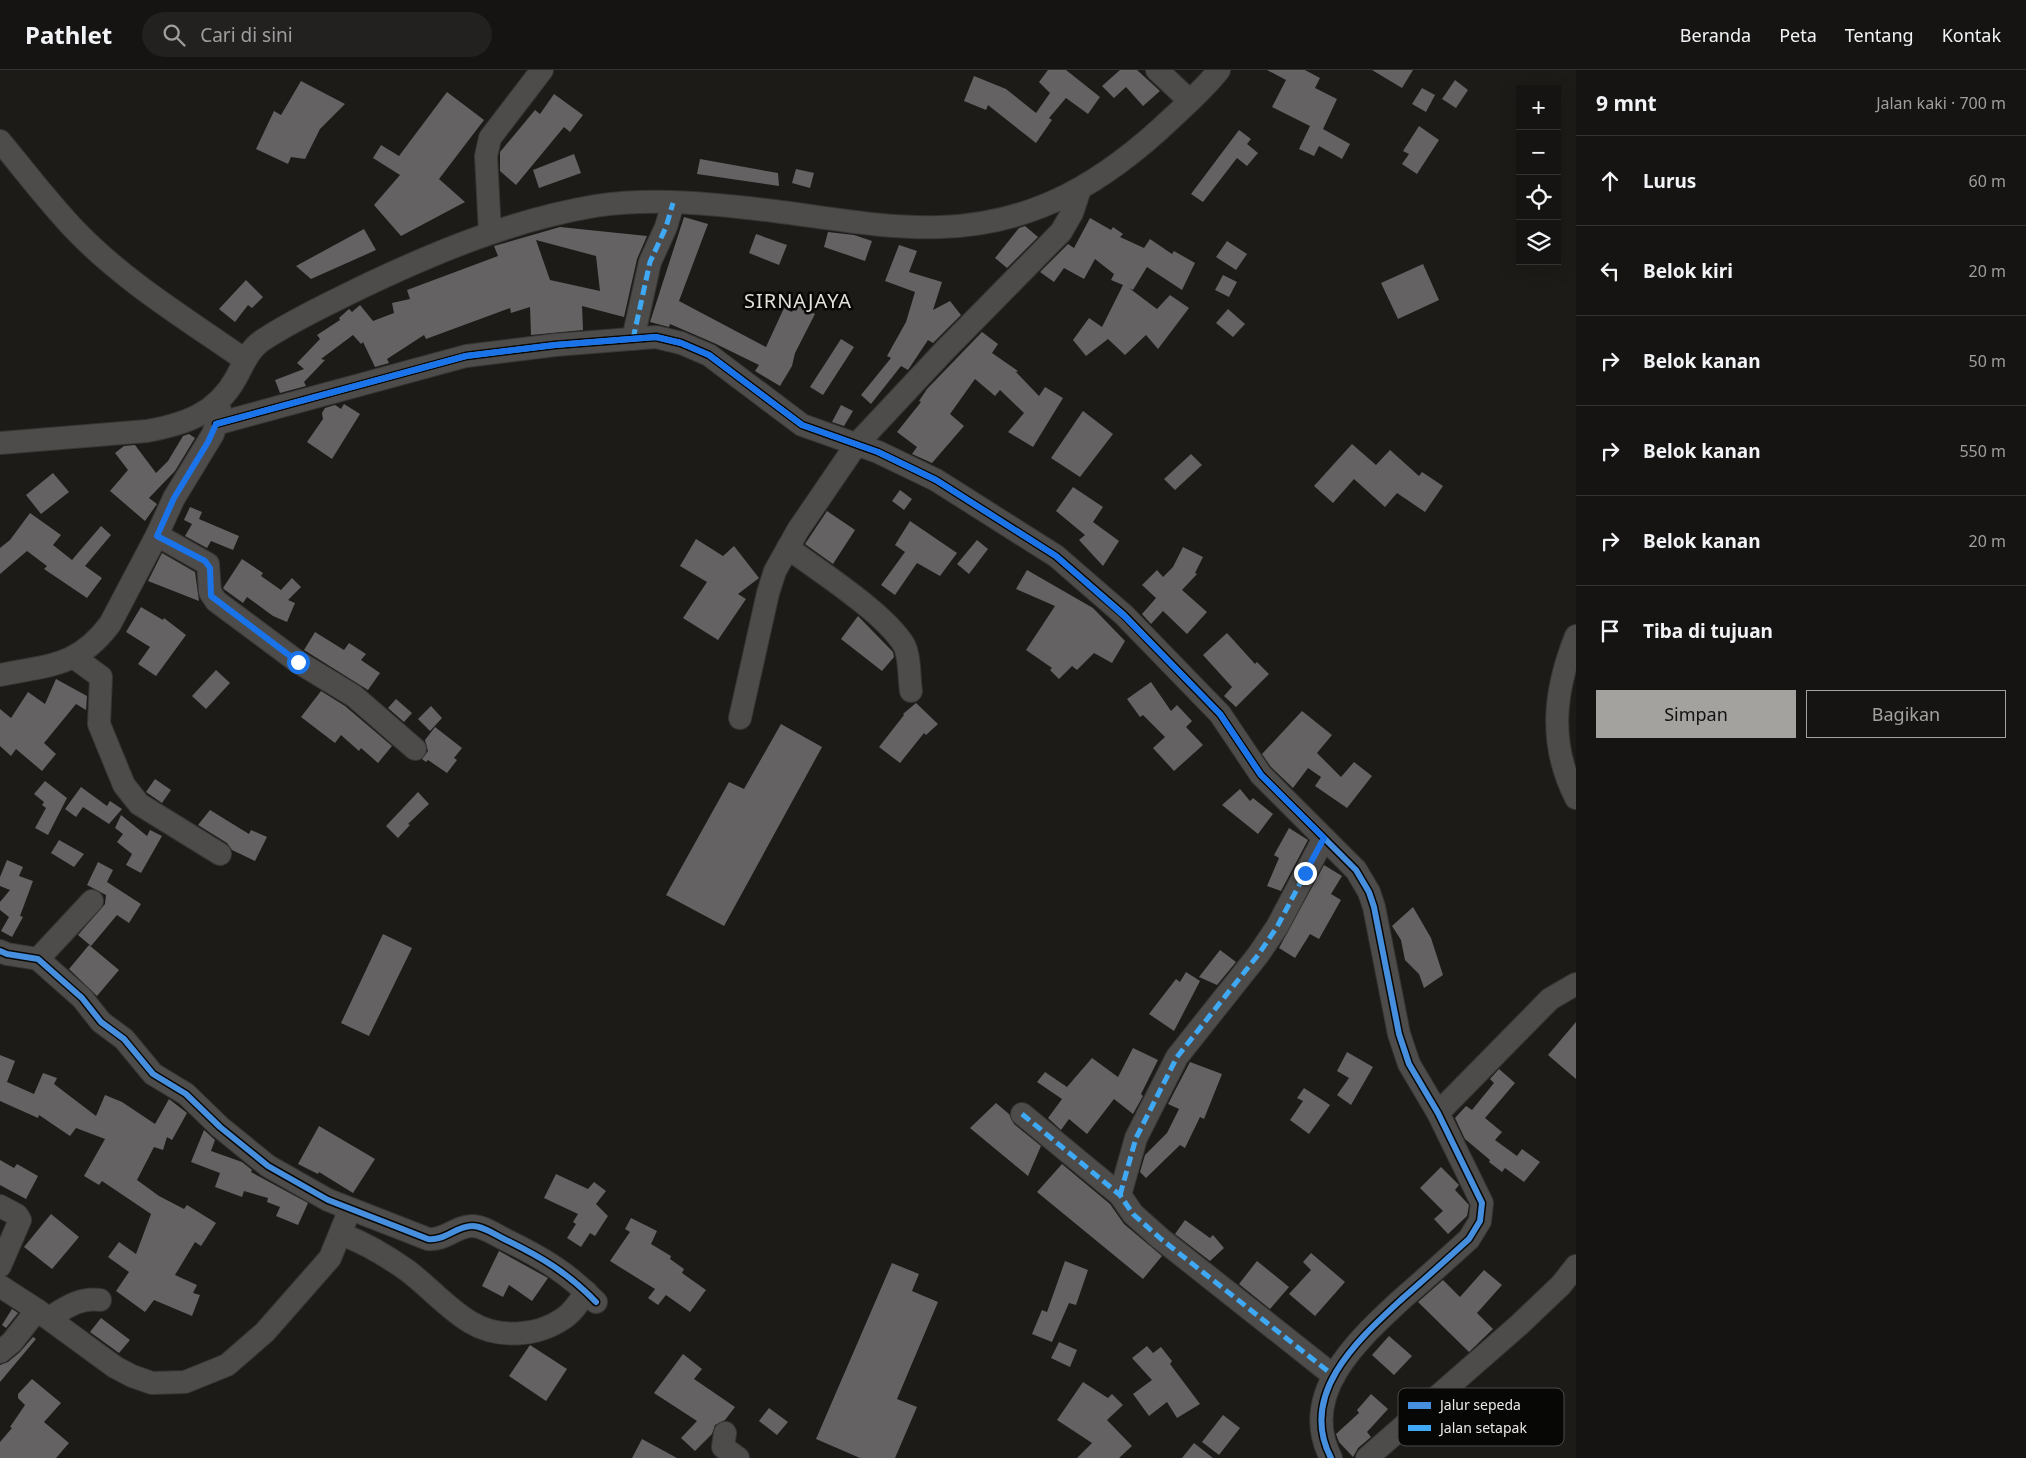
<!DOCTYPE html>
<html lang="id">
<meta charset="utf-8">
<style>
:root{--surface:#161412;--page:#232120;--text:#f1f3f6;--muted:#9e9e9f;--line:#353332;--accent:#a4a29f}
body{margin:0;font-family:"Noto Sans",sans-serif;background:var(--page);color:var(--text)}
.controls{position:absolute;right:15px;top:15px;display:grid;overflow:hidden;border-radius:0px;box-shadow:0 5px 20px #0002}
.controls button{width:45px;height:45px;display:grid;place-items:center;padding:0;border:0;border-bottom:1px solid var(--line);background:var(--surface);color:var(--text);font:25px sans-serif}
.stop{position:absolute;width:15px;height:15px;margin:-11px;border:4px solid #1a73e8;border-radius:50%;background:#fff}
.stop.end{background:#1a73e8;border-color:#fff;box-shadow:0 1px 5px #0008}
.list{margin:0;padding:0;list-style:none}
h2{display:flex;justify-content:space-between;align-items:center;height:65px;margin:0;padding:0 20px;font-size:21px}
h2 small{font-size:16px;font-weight:400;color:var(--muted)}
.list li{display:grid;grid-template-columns:32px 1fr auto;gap:15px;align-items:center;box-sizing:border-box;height:90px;padding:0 20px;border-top:1px solid var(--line)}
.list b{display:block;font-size:19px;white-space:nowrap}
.list em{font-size:16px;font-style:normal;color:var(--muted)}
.actions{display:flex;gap:10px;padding:15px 20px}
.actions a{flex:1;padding:11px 0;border:1px solid var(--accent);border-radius:0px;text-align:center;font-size:18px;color:var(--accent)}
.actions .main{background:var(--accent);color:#111}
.icon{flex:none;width:28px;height:28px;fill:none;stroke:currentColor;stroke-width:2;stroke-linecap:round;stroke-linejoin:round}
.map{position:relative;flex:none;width:1576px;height:1388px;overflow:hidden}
header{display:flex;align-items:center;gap:30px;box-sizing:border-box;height:70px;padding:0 25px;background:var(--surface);border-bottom:1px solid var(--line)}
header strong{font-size:24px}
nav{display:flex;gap:28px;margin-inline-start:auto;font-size:18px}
.search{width:350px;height:45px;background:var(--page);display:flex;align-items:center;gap:12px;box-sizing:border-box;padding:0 18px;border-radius:28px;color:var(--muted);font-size:19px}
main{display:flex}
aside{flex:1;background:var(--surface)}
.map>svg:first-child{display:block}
</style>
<header>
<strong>Pathlet</strong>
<div class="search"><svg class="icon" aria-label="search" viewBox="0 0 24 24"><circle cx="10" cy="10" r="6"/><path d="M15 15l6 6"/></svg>Cari di sini</div>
<nav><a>Beranda</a><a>Peta</a><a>Tentang</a><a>Kontak</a></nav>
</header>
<main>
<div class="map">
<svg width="1576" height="1388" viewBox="0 0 1576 1388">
<rect width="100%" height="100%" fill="#1d1b18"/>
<g fill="#646263" fill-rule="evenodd">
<polygon points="1048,0 1066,0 1100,27 1088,44 1066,28 1049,48 1052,50 1036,73 988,35 986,40 964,31 974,6 1006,19 1036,43 1050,23 1039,12"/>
<polygon points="1120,0 1137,0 1160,21 1143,36 1126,17 1114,28 1102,16"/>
<polygon points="1267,0 1305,0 1320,8 1315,18 1337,29 1323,59 1350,74 1342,89 1319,76 1314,86 1299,79 1310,56 1272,37 1286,10"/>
<polygon points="1372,0 1413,0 1402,18"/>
<polygon points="1455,10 1468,20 1456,38 1442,29"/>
<polygon points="301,11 345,34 320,59 305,89 291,87 288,94 256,79 274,41 281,45"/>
<polygon points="1422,18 1435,25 1426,42 1412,34"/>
<polygon points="447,22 484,50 439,109 465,132 401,166 374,135 400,105 373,88 381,75 399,86"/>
<polygon points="554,24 583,45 570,62 564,57 516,115 500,101 500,82 535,40 540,44"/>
<polygon points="1419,56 1439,70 1417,104 1402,94 1409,84 1403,81"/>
<polygon points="1239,60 1251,69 1247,74 1258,83 1247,96 1237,88 1203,132 1191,124"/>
<polygon points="574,84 581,103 539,118 533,100"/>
<polygon points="700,89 778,103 779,116 697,104"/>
<polygon points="796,99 814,103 810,118 792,113"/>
<polygon points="684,147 708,154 679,231 766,277 784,238 792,242 796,234 815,244 795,283 792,296 780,316 755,301 759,295 714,273 670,254 669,257 650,252"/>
<polygon points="1090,148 1111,160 1113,157 1123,164 1120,167 1144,178 1150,169 1172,184 1174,181 1195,193 1182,220 1147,197 1133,220 1129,218 1157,239 1170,225 1189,238 1158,279 1146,265 1125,285 1108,269 1086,286 1073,270 1089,248 1102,257 1123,215 1111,210 1114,204 1095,189 1084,209 1064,198 1054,212 1040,202 1068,174 1074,178"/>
<polygon points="1025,156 1038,167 1007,198 995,188 1019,158"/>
<path d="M560 157 647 166 637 189 624 247 582 236 583 260 531 265 530 237 511 243 510 238 426 269 424 265 387 289 389 293 375 297 363 272 361 274 353 265 321 289 325 290 304 312 306 316 280 323 275 310 304 299 297 293 320 269 317 265 340 250 339 248 349 239 352 242 360 235 373 251 394 243 392 233 410 229 407 220 498 186 494 176ZM536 170 596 186 600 221 550 210Z"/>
<polygon points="364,159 376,180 311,209 296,196"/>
<polygon points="828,162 854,165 872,171 865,191 824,177"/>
<polygon points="756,164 787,175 779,195 749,183"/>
<polygon points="1227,171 1247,184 1236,200 1216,187"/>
<polygon points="899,175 917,181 909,202 942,212 933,240 950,231 961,245 933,273 928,270 908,300 901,296 871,334 861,325 891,288 887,286 906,252 915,222 885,211"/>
<polygon points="1423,194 1439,230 1398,249 1381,213"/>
<polygon points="1223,205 1237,212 1229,227 1215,220"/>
<polygon points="246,210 263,227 252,238 248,235 235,252 219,239"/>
<polygon points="1228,239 1245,254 1233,267 1216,253"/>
<polygon points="982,262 998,274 992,283 1018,301 1016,302 1039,326 1045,317 1063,328 1033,377 1008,362 1024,343 1000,320 995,326 975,309 950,344 964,356 932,393 912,384 917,377 897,362 921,332 919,331 927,319"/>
<polygon points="841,269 854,277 823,325 810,317"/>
<polygon points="344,334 360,344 332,389 307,372 323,349 322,343 325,338 335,335 341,339"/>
<polygon points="841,335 853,341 844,356 832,352"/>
<polygon points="1083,341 1113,364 1080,407 1051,388"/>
<polygon points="189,364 195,368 175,401 149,428 157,434 145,451 110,421 128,400 115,383 124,376 135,375 156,403 168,391 183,366"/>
<polygon points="1352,374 1376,395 1390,380 1419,406 1422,402 1443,416 1425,442 1397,423 1385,437 1354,409 1333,433 1314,416"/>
<polygon points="1191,384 1202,395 1175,420 1164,409"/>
<polygon points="53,403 69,422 41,444 26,425"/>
<polygon points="1073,417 1103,437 1093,452 1119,471 1103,496 1079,470 1085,465 1056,441"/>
<polygon points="900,420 912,429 904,440 892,431"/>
<polygon points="190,437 202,442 199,449 239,466 233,480 211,471 207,478 185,466 192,454 184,450"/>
<polygon points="827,441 855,460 833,494 805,474"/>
<polygon points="30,443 61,465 53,475 72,490 101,456 111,465 85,496 102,508 87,528 44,499 47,496 27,481 0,504 0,478 10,470"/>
<polygon points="910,451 957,483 940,506 917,493 895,525 881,515 905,482 895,475"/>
<polygon points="696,469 723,486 734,476 759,508 738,524 746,529 718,570 683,548 707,512 680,496"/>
<polygon points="977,470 988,479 969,504 957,494"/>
<polygon points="1183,477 1203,487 1195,503 1197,504 1182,520 1207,542 1187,564 1163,541 1151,554 1142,544 1156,528 1142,515 1157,500 1163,507 1173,497"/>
<polygon points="162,483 195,502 199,531 148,511"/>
<polygon points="242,489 263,503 261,506 281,520 292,508 301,517 288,530 295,533 287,552 273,546 247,527 243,533 225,520 223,518"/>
<polygon points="1027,500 1093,538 1125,571 1112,593 1094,583 1077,600 1072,596 1059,609 1050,600 1052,598 1026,580 1055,536 1016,519"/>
<polygon points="141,537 163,550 164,548 186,565 156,606 138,594 150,577 126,562"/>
<polygon points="858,546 893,582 894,587 882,601 841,569"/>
<polygon points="315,562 344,580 349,573 366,584 361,590 380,603 368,620 304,580"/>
<polygon points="1227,563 1255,594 1257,592 1269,604 1236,637 1224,626 1232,617 1203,585"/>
<polygon points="216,600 230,613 206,639 192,626"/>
<polygon points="56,609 87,626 86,640 76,634 44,673 56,684 42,701 16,679 11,686 0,676 0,639 11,648 28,622 45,634"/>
<polygon points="1151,612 1171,641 1177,635 1192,651 1186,657 1203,675 1174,701 1153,678 1165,667 1143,645 1140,647 1127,629"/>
<polygon points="321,621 345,636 392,676 378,693 361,678 359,681 341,665 335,673 301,647"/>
<polygon points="396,629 412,643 404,652 388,638"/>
<polygon points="916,633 938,654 926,665 924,663 900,693 879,677 904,645 903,644"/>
<polygon points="431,636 442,648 430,661 418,649"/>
<polygon points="1302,641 1332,665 1317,683 1341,707 1354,692 1372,706 1347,738 1315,716 1321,707 1308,698 1293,718 1271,697 1262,684"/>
<polygon points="781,654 822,677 724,856 666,825 729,712 744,719"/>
<polygon points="435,657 462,678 454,688 457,690 447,703 428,690 426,692 422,689 428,681 425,670"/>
<polygon points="155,709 171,720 162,733 146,722"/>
<polygon points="45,711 67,728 48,765 35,758 46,738 42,735 44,732 34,724"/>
<polygon points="81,717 107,736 110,731 122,739 109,754 83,737 76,747 65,739"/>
<polygon points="1240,719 1250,731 1253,728 1273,744 1258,764 1222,735"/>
<polygon points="418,722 429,734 408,754 410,755 398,768 386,756"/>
<polygon points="210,740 249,764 251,760 267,767 255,791 232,780 227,773 198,755"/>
<polygon points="121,745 147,766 150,760 162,766 141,803 126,795 132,784 117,772 123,764 115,758"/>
<polygon points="1289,758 1308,770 1281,821 1267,816 1279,788 1274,785"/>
<polygon points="59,770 84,784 74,797 51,783"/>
<polygon points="7,790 23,797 19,806 33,811 20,846 23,847 12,867 1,861 9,847 0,840 0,832 10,820 0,816 0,807"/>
<polygon points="98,792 113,800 107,812 141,834 129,853 117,845 91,876 78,865 105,834 106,825 87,815"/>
<polygon points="1324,795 1342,806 1331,824 1341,830 1319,869 1310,864 1295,888 1279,878"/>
<polygon points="1413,837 1431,868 1443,905 1424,918 1419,904 1405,890 1401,870 1392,856"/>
<polygon points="383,864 412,878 369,966 341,953"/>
<polygon points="89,875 119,900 97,926 69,899"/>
<polygon points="1220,880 1236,892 1217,915 1199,907"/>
<polygon points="1186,902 1200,911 1174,961 1149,944 1176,909 1180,912"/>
<polygon points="1576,952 1576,1009 1548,985"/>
<polygon points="1133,978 1158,990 1141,1024 1143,1026 1133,1044 1114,1029 1087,1064 1069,1049 1061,1060 1048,1048 1062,1029 1037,1012 1045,1002 1067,1017 1092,988 1118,1007"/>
<polygon points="1347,982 1373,997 1351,1035 1337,1025 1349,1008 1337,1001"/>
<polygon points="0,985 15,991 7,1012 34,1024 43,1003 57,1008 54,1014 96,1046 105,1025 122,1032 155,1054 169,1029 187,1043 172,1070 167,1067 163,1080 154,1077 137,1110 159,1126 184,1139 187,1135 216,1153 201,1176 195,1172 175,1205 197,1215 193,1223 200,1225 192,1246 154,1230 145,1242 116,1221 129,1202 108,1187 119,1172 136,1184 151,1144 102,1111 99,1115 84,1106 105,1069 76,1058 70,1066 39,1045 38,1048 0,1031"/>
<polygon points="1190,992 1222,1004 1204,1049 1200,1047 1185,1078 1180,1075 1146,1108 1140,1102 1145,1085 1167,1063 1179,1039 1168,1034"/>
<polygon points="1499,999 1515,1013 1485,1048 1502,1062 1495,1070 1517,1086 1522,1079 1540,1092 1524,1112 1505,1098 1502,1102 1489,1092 1490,1090 1465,1069 1455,1048 1466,1036 1472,1040 1494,1013 1490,1009"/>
<polygon points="1304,1018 1330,1035 1309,1064 1290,1050 1303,1031 1297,1028"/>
<polygon points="996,1033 1009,1044 1014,1054 1041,1076 1028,1106 970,1058"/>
<polygon points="319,1056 375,1089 353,1123 319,1102 318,1104 298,1094"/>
<polygon points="204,1060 215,1070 211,1081 242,1092 252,1100 251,1102 308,1133 298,1155 276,1146 280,1137 267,1132 268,1128 244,1121 242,1127 215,1117 220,1103 191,1092"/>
<polygon points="0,1090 14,1098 17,1094 38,1106 26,1129 0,1115"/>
<polygon points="1062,1094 1110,1134 1124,1154 1162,1186 1143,1209 1037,1122"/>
<polygon points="1441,1097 1459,1115 1455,1120 1469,1135 1467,1146 1448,1164 1434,1149 1443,1141 1420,1118"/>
<polygon points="556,1104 588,1119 594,1112 606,1121 596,1134 608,1146 595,1166 590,1163 581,1177 567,1168 576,1154 573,1152 578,1144 544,1128"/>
<polygon points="51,1144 79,1167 52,1199 24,1177"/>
<polygon points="631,1148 657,1161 651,1174 671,1186 670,1189 684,1199 682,1203 706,1220 690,1242 666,1225 658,1235 648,1228 655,1219 610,1191 630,1162 625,1159"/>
<polygon points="1185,1150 1210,1168 1213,1165 1224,1178 1210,1191 1175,1164"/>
<polygon points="499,1181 548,1208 532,1231 509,1215 503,1227 482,1216"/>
<polygon points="1311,1183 1345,1212 1315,1246 1289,1224 1311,1200 1303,1192"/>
<polygon points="1065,1191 1088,1200 1076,1235 1069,1233 1052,1272 1032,1264 1042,1240 1047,1242"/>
<polygon points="1257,1191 1289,1217 1270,1239 1239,1214"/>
<polygon points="892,1193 919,1204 912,1221 938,1232 897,1329 917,1337 895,1388 860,1388 816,1369"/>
<polygon points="1484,1200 1502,1215 1477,1243 1493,1259 1469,1282 1418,1232 1443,1210 1460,1227"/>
<polygon points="12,1239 18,1243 6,1258 2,1255"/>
<polygon points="101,1248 130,1270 119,1283 90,1262"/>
<polygon points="1389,1266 1412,1286 1394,1305 1372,1285"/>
<polygon points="33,1267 36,1269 0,1312 0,1295 8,1292 20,1282"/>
<polygon points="1059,1272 1077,1280 1070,1297 1051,1288"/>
<polygon points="530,1275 567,1299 546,1331 509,1306"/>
<polygon points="1147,1276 1153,1283 1161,1277 1172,1291 1170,1294 1200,1334 1177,1348 1167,1332 1149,1346 1133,1324 1152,1310 1132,1288"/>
<polygon points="683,1284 702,1299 694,1309 735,1337 725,1350 715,1355 712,1364 695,1381 681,1368 697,1351 654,1323"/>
<polygon points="32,1309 61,1333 44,1352 69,1373 56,1388 0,1388 0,1372 12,1358 10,1357 25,1335 18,1328 18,1324"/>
<polygon points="1083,1312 1108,1328 1112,1324 1123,1335 1107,1350 1132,1376 1119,1388 1077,1388 1092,1373 1057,1350"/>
<polygon points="1371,1324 1388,1339 1367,1362 1371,1367 1358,1378 1353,1387 1339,1372 1336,1364 1359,1343 1357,1340"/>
<polygon points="769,1338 788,1352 777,1365 759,1351"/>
<polygon points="1223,1345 1240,1358 1219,1385 1202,1372"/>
<polygon points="642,1369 677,1388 632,1388"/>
<polygon points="1194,1373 1213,1388 1182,1388"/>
</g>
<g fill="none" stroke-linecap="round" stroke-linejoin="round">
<g stroke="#383635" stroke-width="24">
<g id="minor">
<polyline points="1157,0 1190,31"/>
<path d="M0 71C25 101 49 133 76 161 125 212 188 250 245 290"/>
<polyline points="490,163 486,86 490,68 542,0"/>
<polyline points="633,269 650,192 666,157 673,133"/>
<path d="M216 354 466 286 555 275 656 267 681 273 709 285 802 355 878 382 936 410 1056 486 1124 545 1220 644 1261 705 1356 800 1369 822 1374 837 1399 964 1409 994 1438 1043 1482 1133 1480 1151 1469 1169C1447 1189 1425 1209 1403 1228 1360 1268 1297 1323 1331 1388"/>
<path d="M0 373 147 361C185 354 216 344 236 308 243 295 249 279 263 270 293 250 326 235 358 219 433 183 512 150 595 136 654 127 715 134 774 141 829 148 886 159 941 157 1036 154 1106 111 1173 47 1189 32 1206 17 1219 0"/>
<polyline points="157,465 208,494 210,522 216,531 298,592 354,626 415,679"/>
<path d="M788 478C819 501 885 543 904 575 910 586 909 608 911 621"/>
<path d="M1576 566C1554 621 1548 673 1576 728"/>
<polyline points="75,588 101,607 99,654 124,715 139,734 220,784"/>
<path d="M0 605C49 595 78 597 110 554L157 465 174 428 213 364 220 340"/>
<polyline points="740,648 768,523 775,501 798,460 856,375 944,281 1061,162 1072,143 1080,119"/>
<path d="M0 881 7 884 38 889 82 928 101 952 124 969 153 1004 186 1024 220 1057 268 1096 328 1130 428 1169C445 1171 456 1156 472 1156 483 1156 494 1164 504 1169 541 1187 567 1202 596 1232"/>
<polyline points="38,889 92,831"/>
<polyline points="1438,1043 1550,929 1576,914"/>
<polyline points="1022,1044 1120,1125 1133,1144 1161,1169 1334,1306"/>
<polyline points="1120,1125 1136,1068 1177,987 1258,885 1277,857 1324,768"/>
<polyline points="0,1136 17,1145 20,1150 0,1196"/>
<path d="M341 1164C365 1173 387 1186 408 1201 429 1217 447 1238 470 1252 498 1269 537 1267 564 1248 573 1242 580 1231 586 1222"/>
<polyline points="0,1216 37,1240 115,1297 132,1306 152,1313 185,1312 227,1295 265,1262 330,1188 350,1139"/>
<path d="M49 1248C65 1238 80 1227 100 1230"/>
<polyline points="0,1282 12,1272 37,1240"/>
<polyline points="725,1363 723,1377 738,1388"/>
<polyline points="1367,1388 1519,1255 1561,1215 1576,1196"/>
</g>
</g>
<use href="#minor" stroke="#4d4c4a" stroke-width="22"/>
<g stroke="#3fa9f5" stroke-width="5" stroke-dasharray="10 5" stroke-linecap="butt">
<polyline points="633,269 650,192 666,157 673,133"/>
<polyline points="1022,1044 1120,1125 1133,1144 1161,1169 1334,1306"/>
<polyline points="1120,1125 1136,1068 1177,987 1258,885 1277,857 1324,768"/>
</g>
<g stroke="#070705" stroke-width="9">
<g id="cycleway">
<path d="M216 354 466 286 555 275 656 267 681 273 709 285 802 355 878 382 936 410 1056 486 1124 545 1220 644 1261 705 1356 800 1369 822 1374 837 1399 964 1409 994 1438 1043 1482 1133 1480 1151 1469 1169C1447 1189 1425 1209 1403 1228 1360 1268 1297 1323 1331 1388"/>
<path d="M0 881 7 884 38 889 82 928 101 952 124 969 153 1004 186 1024 220 1057 268 1096 328 1130 428 1169C445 1171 456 1156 472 1156 483 1156 494 1164 504 1169 541 1187 567 1202 596 1232"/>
</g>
</g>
<use href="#cycleway" stroke="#468fdf" stroke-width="6"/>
</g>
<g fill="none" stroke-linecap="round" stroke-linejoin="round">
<polyline stroke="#1a73e8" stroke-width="6" points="298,592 211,526 210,498 205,491 157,466 174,428 208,372 216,354 466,286 555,275 656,267 681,273 709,285 802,355 878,382 936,410 1056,486 1124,546 1220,644 1261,705 1324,768 1305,803"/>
</g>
<g text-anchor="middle" stroke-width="5" stroke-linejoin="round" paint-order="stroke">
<g font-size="20" letter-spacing="1" fill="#e3e0d9" stroke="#070705">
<text x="798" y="238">SIRNAJAYA</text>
</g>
</g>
<rect x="1398" y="1318" width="166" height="58" rx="8" fill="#070705" stroke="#4c4b49" stroke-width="1"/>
<rect x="1408" y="1332" width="23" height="7" fill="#468fdf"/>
<rect x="1408" y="1355" width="23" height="6" fill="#3fa9f5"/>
<g font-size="14" fill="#eceae7">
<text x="1440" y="1340">Jalur sepeda</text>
<text x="1440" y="1363">Jalan setapak</text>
</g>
</svg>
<div class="controls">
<button>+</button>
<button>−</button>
<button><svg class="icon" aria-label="locate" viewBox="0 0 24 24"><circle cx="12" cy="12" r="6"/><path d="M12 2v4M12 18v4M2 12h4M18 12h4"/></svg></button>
<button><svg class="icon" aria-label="layers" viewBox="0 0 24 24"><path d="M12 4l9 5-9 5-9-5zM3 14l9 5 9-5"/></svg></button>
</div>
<div class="stop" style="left:298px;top:592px"></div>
<div class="stop end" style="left:1305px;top:803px"></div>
</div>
<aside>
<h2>9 mnt<small>Jalan kaki · 700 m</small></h2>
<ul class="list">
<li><svg class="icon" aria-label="ahead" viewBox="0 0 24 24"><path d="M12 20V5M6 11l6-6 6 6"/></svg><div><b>Lurus</b></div><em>60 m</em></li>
<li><svg class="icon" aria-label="left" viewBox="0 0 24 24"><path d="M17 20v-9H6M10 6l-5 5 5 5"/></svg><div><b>Belok kiri</b></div><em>20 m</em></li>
<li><svg class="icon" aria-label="right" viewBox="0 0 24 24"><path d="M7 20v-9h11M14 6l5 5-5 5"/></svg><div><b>Belok kanan</b></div><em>50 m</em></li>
<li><svg class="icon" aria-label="right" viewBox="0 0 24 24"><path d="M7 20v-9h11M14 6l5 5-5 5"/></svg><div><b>Belok kanan</b></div><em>550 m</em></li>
<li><svg class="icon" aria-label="right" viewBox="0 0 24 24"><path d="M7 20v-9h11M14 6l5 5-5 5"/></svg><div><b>Belok kanan</b></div><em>20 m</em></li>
<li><svg class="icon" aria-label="arrive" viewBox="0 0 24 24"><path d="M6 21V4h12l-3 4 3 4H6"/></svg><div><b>Tiba di tujuan</b></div></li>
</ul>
<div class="actions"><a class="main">Simpan</a><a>Bagikan</a></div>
</aside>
</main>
